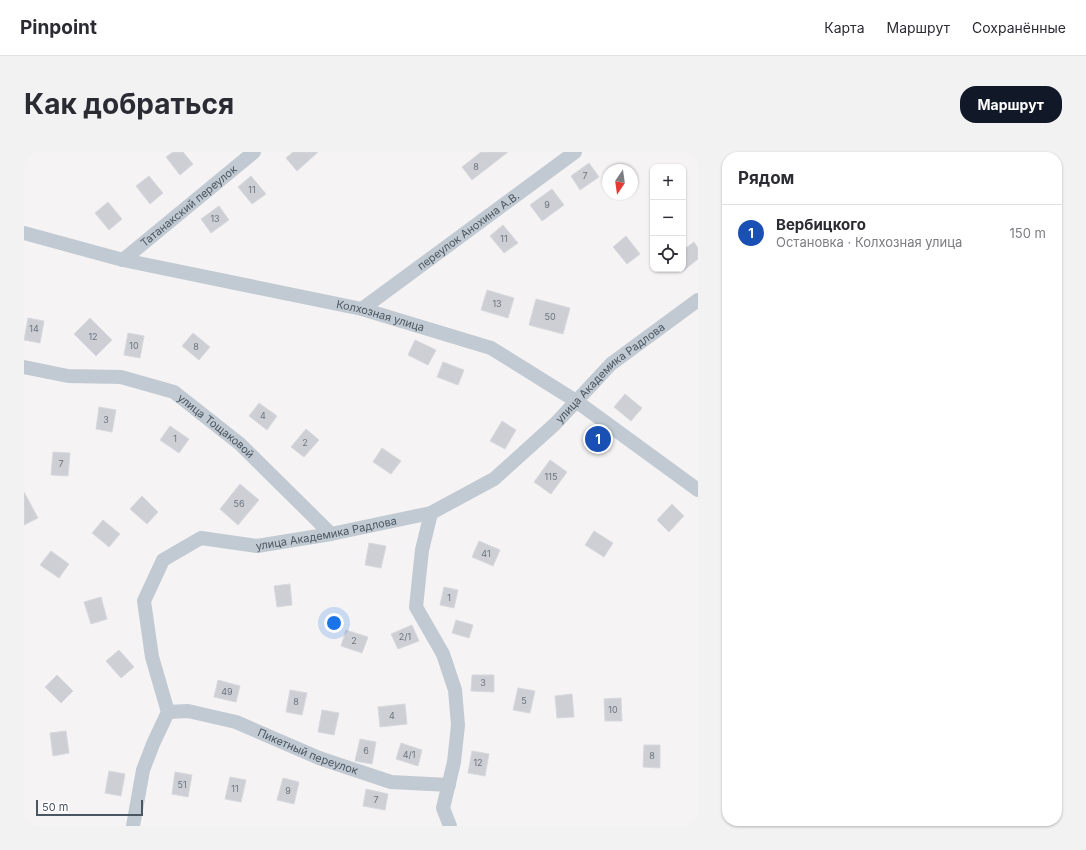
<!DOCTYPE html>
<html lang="ru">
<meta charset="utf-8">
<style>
:root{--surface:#fff;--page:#f2f2f3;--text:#2b2b33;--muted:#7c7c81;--line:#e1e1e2;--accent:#111827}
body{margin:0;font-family:Inter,sans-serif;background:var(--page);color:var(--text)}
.controls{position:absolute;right:12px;top:12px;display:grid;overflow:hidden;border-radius:8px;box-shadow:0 1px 3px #0004}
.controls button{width:36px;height:36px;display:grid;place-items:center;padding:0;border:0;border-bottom:1px solid var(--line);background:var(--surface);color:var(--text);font:20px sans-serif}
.compass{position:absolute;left:578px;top:12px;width:36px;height:36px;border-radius:50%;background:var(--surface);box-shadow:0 1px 3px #0004;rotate:193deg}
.scale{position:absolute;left:12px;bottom:10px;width:107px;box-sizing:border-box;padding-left:4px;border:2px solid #4a5661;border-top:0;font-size:11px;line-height:14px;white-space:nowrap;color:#4a5661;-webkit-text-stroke:3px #fff;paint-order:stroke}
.you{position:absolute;left:310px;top:471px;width:14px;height:14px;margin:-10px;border:3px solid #fff;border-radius:50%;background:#1a73e8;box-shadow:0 0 0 6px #1a73e833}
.badge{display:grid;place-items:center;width:26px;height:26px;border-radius:50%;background:var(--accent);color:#fff;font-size:13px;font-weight:700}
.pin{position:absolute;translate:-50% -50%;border:2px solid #fff;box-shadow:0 1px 4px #0006}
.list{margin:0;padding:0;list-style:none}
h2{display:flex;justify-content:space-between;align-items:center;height:52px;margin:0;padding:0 16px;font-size:17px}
h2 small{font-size:13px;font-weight:400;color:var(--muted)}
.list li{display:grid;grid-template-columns:26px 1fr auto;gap:12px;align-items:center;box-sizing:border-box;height:56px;padding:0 16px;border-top:1px solid var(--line)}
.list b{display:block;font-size:15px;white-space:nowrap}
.list p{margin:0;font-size:13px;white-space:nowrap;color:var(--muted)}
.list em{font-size:13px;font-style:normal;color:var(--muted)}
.icon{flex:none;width:22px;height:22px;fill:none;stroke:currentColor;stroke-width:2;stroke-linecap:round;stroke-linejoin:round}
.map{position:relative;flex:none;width:674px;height:674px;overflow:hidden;border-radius:16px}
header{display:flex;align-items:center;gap:24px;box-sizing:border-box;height:56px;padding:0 20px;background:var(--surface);border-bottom:1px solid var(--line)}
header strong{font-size:19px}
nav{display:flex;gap:22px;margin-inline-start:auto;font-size:14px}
.intro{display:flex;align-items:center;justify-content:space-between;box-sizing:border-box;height:96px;padding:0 24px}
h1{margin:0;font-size:28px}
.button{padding:10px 18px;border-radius:16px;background:var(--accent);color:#fff;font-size:14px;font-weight:700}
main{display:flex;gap:24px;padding:0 24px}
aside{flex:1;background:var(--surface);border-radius:16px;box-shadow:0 1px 3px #0004}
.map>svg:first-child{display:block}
</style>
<header>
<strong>Pinpoint</strong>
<nav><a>Карта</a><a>Маршрут</a><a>Сохранённые</a></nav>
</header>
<div class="intro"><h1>Как добраться</h1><a class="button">Маршрут</a></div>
<main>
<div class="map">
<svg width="674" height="674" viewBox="0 0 674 674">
<rect width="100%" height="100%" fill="#f5f3f3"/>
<g fill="#cdcfd5" stroke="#d7d9de">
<polygon points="149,0 159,0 169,12 156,23 142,5"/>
<polygon points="269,0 294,0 273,19 262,6"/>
<polygon points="457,0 484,0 448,28 438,15"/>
<polygon points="565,11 575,25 556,38 547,24"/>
<polygon points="125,24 139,41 126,52 112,34"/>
<polygon points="227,24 242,42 228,52 214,35"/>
<polygon points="528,37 540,53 518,69 506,53"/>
<polygon points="84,50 98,67 85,78 71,61"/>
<polygon points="195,54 205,68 187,81 177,67"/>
<polygon points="479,73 494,91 480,101 466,84"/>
<polygon points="602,84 616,102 603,112 589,95"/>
<polygon points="670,90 674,96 674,107 659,119 659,98"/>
<polygon points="463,138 490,146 484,166 457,158"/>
<polygon points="512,147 546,156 539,182 505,173"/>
<polygon points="4,166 20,169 16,191 0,188"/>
<polygon points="66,166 88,188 72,204 50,182"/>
<polygon points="104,181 120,184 116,206 100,203"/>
<polygon points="169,181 186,195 175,208 158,194"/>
<polygon points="391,188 412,198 404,213 384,203"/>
<polygon points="419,210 440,218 434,233 413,225"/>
<polygon points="601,242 618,256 607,269 590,255"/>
<polygon points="235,251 253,264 243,278 225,264"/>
<polygon points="75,255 92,258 88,280 72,277"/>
<polygon points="478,269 492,278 481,297 466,289"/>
<polygon points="146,274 165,287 155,301 136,288"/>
<polygon points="282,277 295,288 280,305 267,295"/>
<polygon points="358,296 377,309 367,322 349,310"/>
<polygon points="29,300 46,301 44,324 27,323"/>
<polygon points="526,308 543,320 527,342 510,330"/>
<polygon points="216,332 235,348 214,373 196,357"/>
<polygon points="0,340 14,366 0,373"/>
<polygon points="118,344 134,360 123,372 106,357"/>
<polygon points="648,352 660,364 645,380 633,368"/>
<polygon points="79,368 96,382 85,395 68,381"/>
<polygon points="570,379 589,391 580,405 561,393"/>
<polygon points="455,389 476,398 469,414 448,405"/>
<polygon points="345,391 362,394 357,416 341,413"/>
<polygon points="27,399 45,412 35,426 16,413"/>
<polygon points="266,432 268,453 253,455 250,434"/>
<polygon points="420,435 434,438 430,456 416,453"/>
<polygon points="77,445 83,467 67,472 60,450"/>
<polygon points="432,468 449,473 445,486 428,481"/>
<polygon points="388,473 395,489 374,497 367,482"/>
<polygon points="322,478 344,485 338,501 317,494"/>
<polygon points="95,498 110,515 97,526 82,509"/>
<polygon points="33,523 49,539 37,551 21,535"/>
<polygon points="448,523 470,523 470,540 447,539"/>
<polygon points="194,528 216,534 212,550 190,545"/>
<polygon points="494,536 511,539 506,561 489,558"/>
<polygon points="266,538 283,541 278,563 262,560"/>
<polygon points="548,542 550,565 533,566 531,544"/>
<polygon points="597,546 598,569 581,569 580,547"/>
<polygon points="381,552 383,572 356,575 354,555"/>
<polygon points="298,558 315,561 310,583 294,580"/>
<polygon points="42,579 45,601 29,604 26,581"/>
<polygon points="336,587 352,590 348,612 331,609"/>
<polygon points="377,591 398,598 394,614 372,607"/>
<polygon points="620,593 636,593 636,616 619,615"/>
<polygon points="448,599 465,602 461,624 444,621"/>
<polygon points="85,619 101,622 97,644 81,641"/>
<polygon points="151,620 168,623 164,645 148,642"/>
<polygon points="206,625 222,628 217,650 201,647"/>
<polygon points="259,626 275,630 270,652 253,648"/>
<polygon points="342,637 364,642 361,658 339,654"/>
</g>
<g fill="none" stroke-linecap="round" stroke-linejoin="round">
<g stroke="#c1cad2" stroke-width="14">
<path id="s1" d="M0 81 99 108 338 157 467 196 552 249 674 338"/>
<path id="s2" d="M99 108 230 0"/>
<path id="s3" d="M338 157 551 0"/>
<path id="s4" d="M0 215 44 224 97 225 150 240 216 292 307 382"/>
<polyline points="407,361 398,398 392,455 419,502 431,538 434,573 430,610 419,656 426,674"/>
<path id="s5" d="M144 560 164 559 212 570 295 606 367 630 425 633"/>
<path id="s6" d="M109 674 119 618 129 592 144 560 128 505 120 449 139 408 177 386 233 394 307 382 407 361 470 327 531 272 587 212 674 148"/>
</g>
</g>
<g text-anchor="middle" stroke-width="3.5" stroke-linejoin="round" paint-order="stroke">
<g font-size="9" fill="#6b747e">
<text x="452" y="18">8</text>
<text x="561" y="27">7</text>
<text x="228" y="41">11</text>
<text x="523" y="56">9</text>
<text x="191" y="70">13</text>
<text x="480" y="90">11</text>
<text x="473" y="155">13</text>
<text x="526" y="168">50</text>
<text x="10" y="180">14</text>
<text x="69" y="188">12</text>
<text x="110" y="197">10</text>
<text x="172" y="198">8</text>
<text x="239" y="267">4</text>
<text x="82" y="271">3</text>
<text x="151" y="290">1</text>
<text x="281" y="294">2</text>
<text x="37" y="315">7</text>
<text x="527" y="328">115</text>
<text x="215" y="355">56</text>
<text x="462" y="405">41</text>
<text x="425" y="449">1</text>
<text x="381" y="488">2/1</text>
<text x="330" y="492">2</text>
<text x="459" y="534">3</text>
<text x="203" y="543">49</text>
<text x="500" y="552">5</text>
<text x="272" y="553">8</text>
<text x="589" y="561">10</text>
<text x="368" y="567">4</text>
<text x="342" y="602">6</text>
<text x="385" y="606">4/1</text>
<text x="628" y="607">8</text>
<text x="454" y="614">12</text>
<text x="158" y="636">51</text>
<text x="211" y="640">11</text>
<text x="264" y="642">9</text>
<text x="352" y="651">7</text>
</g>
<g font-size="11" fill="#4a5661" stroke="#fff">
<text dy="4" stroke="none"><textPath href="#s2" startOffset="85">Татанакский переулок</textPath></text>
<text dy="4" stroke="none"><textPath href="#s3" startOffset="132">переулок Анохина А.В.</textPath></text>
<text dy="4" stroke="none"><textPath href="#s1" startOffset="366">Колхозная улица</textPath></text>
<text dy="4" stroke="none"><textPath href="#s6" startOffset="786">улица Академика Радлова</textPath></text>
<text dy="4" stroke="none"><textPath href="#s4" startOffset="207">улица Тощаковой</textPath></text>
<text dy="4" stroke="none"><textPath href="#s6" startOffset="450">улица Академика Радлова</textPath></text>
<text dy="4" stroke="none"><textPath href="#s5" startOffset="147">Пикетный переулок</textPath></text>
</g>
</g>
</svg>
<div class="controls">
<button>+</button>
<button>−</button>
<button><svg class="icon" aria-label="locate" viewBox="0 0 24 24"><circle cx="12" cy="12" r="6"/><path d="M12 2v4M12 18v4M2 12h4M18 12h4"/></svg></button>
</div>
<svg class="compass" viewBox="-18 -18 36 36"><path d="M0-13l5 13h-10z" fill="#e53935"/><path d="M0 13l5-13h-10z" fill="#7c7c81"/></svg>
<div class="scale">50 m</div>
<div class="you"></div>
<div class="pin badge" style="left:574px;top:287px;background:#1a4fb4">1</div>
</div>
<aside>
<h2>Рядом<small></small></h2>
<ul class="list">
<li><span class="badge" style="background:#1a4fb4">1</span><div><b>Вербицкого</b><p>Остановка · Колхозная улица</p></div><em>150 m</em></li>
</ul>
</aside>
</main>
